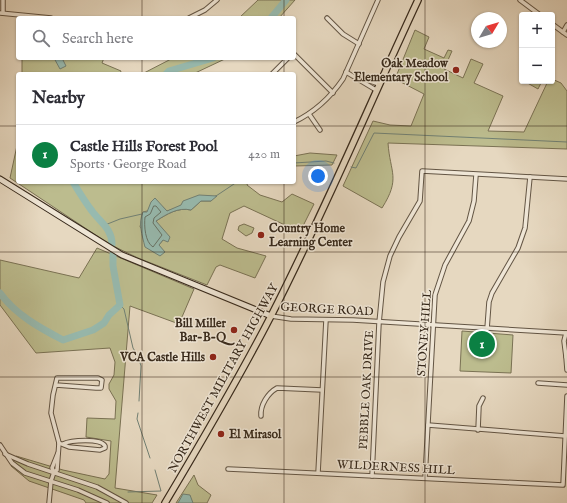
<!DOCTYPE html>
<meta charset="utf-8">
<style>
:root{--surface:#fff;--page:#f2f2f3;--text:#2b2b33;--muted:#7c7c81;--line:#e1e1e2;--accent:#0b8043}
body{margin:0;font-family:"IM FELL English",serif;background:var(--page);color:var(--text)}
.controls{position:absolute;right:12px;top:12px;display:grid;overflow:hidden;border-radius:4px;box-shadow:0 1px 3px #0004}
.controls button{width:36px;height:36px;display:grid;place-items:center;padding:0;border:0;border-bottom:1px solid var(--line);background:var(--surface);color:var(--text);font:20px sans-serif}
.compass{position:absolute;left:471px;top:12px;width:36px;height:36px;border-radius:50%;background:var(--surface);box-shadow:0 1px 3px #0004;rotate:52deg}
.you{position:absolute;left:318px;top:176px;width:14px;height:14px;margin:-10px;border:3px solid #fff;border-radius:50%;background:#1a73e8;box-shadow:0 0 0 6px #1a73e833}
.badge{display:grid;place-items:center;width:26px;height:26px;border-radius:50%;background:var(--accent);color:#fff;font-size:13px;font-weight:700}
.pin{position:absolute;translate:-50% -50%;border:2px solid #fff;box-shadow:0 1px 4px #0006}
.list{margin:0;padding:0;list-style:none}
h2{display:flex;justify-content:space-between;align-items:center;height:52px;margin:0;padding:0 16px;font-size:17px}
h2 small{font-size:13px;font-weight:400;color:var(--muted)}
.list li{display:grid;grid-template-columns:26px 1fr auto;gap:12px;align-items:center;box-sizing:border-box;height:60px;padding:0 16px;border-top:1px solid var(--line)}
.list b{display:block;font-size:15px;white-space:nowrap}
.list p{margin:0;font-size:13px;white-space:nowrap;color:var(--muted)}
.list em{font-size:13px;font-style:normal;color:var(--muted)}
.icon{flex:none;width:22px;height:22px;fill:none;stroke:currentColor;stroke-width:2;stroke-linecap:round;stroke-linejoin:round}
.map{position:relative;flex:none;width:567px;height:503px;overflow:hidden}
.search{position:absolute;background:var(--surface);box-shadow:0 1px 3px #0004;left:16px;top:16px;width:280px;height:44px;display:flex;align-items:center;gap:10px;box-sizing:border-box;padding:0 14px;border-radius:4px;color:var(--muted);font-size:15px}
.panel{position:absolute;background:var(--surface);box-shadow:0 1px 3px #0004;left:16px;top:72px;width:280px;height:112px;border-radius:4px}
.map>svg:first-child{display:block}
</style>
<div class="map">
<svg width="567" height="503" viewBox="0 0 567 503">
<rect width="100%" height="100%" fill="#e6d8c0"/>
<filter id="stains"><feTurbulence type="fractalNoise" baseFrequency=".005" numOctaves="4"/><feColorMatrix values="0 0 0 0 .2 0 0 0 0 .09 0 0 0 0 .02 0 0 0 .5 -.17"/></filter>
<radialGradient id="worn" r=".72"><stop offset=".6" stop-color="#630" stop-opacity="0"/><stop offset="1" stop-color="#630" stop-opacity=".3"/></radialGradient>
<g fill="#bcbc8e" stroke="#7a7254" fill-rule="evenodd">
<polygon points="258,0 295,0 279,18 239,18"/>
<path d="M415 30 429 37 424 49 444 58 448 50 452 51 444 69 463 78 471 59 483 64 474 83 503 96 488 131 524 132 548 81H552V79L561 83 567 91V149L388 143C390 173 401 178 382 208L343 186 373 121 390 125 411 126 424 94 395 79Z"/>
<polygon points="22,58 104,58 102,63 121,71 120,74 22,74"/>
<polygon points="173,58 227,58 193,74 142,74"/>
<polygon points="524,81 542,81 538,89"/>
<path d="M18 141V182H248L247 185 260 195 282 202 292 194 314 204 300 232 244 206 230 213 222 239 237 248 266 256 255 278 220 265 216 267 207 285 138 258 109 244 10 178ZM216 196 211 201H201L191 210C178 207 167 214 156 221L163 240 158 246 140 227 143 212 163 207 167 211Z"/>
<polygon points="310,153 337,155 332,165 294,166 294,156"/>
<polygon points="244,224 254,228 252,233 246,236 238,230 239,226"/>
<polygon points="97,248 194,289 179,324 130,306 115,488 157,495 152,503 86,503 84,500 29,481 11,466 16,456 63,470 105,479 109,474 111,441 86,437 87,418 115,419 116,401 109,389 109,384 114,375 115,362 110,348 36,353 0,305 0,260 79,278"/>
<polygon points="462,331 513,335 511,373 460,371"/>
<polygon points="194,475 198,485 211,495 207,503 176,503"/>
</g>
<g fill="#97baaf" stroke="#718074">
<polygon points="54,58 62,58 66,66 60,69"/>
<path d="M199 195 217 196 211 201H201L191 210C178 207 167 214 156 221L170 237 168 242 163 240 159 245 165 252 160 256 145 247C142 235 138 223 143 212H147L151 202 155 198 167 211 181 205 183 201Z"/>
<polygon points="476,340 490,341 490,348 481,348 480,352 476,352"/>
<polygon points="183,494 190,495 193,503 178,503"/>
</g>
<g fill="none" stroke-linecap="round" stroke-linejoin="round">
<path stroke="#677265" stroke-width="1" d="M154 206H156L161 212 154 218 153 223 162 235 153 247C145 242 144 226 145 217L150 214Z"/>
<g stroke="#718074" stroke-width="1">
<polyline points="294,163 326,161 334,163"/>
<polyline points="351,167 356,168 374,133 567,142"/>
<polyline points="216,196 237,182"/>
<polyline points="105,225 120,219 142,214"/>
<polyline points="120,305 124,309 133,348 138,356 141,366 139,401"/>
<polyline points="138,413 137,419 150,458"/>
<polyline points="128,492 161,491 155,470"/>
</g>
<g stroke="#97baaf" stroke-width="7">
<polyline points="271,18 286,0"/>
<polyline points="166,74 169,71 213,58"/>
<path d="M73 182C79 192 85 202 92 211 100 222 112 229 112 244"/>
<path d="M0 293C16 315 40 328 63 340L93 330 104 323 109 315 120 305 113 266V254"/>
</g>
<g stroke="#635544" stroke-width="5.5">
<g id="street">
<polyline points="3,0 3,13"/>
<polyline points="520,0 540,15"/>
<polyline points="0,13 51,18"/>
<polyline points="189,18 205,10 217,0"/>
<polyline points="327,18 343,34 359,44"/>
<polyline points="552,24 567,35"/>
<polyline points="563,32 567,25"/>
<polyline points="294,54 333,93"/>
<polyline points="346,72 376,90"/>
<polyline points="272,74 288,58"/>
<polyline points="362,80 367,80 379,84"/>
<polyline points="309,114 320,130"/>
<path d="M294 122C315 112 330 98 343 79L378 0"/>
<polyline points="271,316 291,319 353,320 567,333"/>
<polyline points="487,329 489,302 492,293 518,248 525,228 530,177"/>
<polyline points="566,333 564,341 566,357 567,355"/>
<polyline points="566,357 567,370"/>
<polyline points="538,383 567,385"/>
<path d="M261 416C260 405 268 393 277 388L322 390"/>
<polyline points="428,425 565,436"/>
<polyline points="478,430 479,406 483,398"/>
<path d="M59 443 69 447 100 450 105 448V446C101 438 71 440 63 444"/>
<polyline points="0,445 12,463 25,473 78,490 107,503"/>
<polyline points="5,454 28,464 97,487 126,503"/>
<polyline points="228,469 563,485 567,396"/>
<polyline points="54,472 52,468 58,453"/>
<polyline points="318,473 326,320"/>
<polyline points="372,476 379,323 383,282 390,256 399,237 420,201 422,171 567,179"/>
<polyline points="425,478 435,295 445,265 469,221 474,201 476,175"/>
<polyline points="49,503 51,481 54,472 57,470 59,443 51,413 53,395 57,378 98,378 102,380 101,388 96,388 56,385"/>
</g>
</g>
<g stroke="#37291b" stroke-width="7">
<polyline id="secondary" points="0,179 122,255 271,316"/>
</g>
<g stroke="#37291b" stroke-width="8">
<path id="primary" d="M165 503C202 441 238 380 271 316 324 213 369 105 418 0"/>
</g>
<use href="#street" stroke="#efe6d6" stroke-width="3.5"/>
<use href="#secondary" stroke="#efe6d6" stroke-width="5"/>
<use href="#primary" stroke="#e6d8c0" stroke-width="5.5"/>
</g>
<path fill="none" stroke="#37291b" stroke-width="1" stroke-opacity="0.55" d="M142 0V18M284 0V18M425 0V503M142 58V74M284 58V74M0 126H18M294 126H567M142 182V503M284 182V503M0 252H567M0 377H567"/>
<g fill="#8f2418" stroke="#efe6d6" stroke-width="1.5">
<circle cx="456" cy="70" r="4"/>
<circle cx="261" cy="235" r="4"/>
<circle cx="234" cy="330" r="4"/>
<circle cx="213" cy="357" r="4"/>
<circle cx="221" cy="434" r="4"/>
</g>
<g text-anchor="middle" stroke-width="3" stroke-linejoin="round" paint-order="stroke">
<g font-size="12" font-weight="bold" fill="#37291b" stroke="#efe6d6" text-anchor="end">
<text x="448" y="67">Oak Meadow<tspan x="448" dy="14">Elementary School</tspan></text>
<text x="269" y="232" text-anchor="start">Country Home<tspan x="269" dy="14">Learning Center</tspan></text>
<text x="226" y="327">Bill Miller<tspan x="226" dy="14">Bar-B-Q</tspan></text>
<text x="205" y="361">VCA Castle Hills</text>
<text x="229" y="438" text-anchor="start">El Mirasol</text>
</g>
<g font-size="12" fill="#37291b" stroke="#efe6d6">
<text transform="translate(327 309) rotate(3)" y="4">GEORGE ROAD</text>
<text transform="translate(424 333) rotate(-86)" y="4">STONEY HILL</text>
<text transform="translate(223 378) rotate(-61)" y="4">NORTHWEST MILITARY HIGHWAY</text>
<text transform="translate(366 390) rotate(-87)" y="4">PEBBLE OAK DRIVE</text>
<text transform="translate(396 467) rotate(3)" y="4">WILDERNESS HILL</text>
</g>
</g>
<rect width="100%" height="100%" filter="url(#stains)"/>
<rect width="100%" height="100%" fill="url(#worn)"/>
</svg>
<div class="controls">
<button>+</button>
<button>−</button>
</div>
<svg class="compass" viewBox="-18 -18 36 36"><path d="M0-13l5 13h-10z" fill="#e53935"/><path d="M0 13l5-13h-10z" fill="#7c7c81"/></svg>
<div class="you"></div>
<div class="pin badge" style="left:482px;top:344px">1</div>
<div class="search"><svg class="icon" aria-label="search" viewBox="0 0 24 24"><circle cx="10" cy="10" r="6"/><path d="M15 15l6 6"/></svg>Search here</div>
<section class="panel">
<h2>Nearby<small></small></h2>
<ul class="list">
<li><span class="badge">1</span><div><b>Castle Hills Forest Pool</b><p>Sports · George Road</p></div><em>420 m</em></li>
</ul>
</section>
</div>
